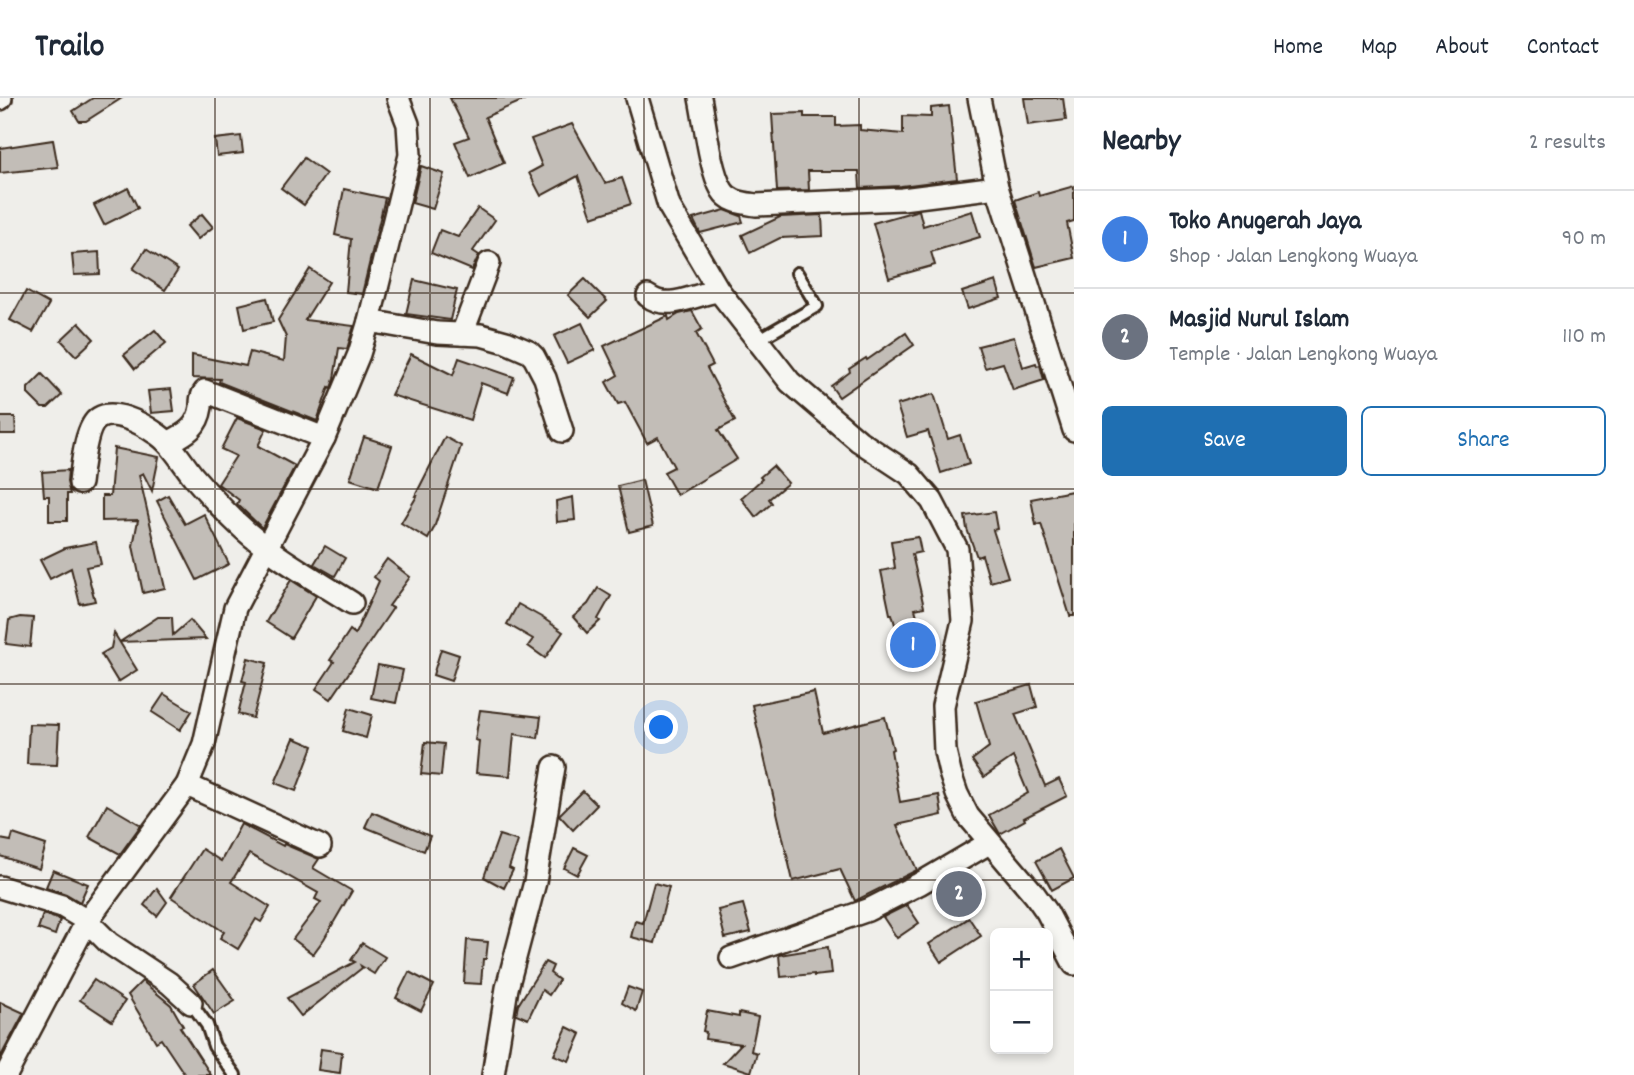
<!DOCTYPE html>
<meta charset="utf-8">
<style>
:root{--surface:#fff;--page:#f2f2f3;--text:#1f2937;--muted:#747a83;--line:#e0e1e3;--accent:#1f6fb2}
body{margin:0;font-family:Dekko,sans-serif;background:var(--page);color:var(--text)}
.controls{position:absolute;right:21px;bottom:21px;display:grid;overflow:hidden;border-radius:10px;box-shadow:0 4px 10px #0003}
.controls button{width:63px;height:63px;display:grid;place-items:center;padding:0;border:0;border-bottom:2px solid var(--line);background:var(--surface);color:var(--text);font:35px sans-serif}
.you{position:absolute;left:662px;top:630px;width:24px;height:24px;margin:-18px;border:5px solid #fff;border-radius:50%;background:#1a73e8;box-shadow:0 0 0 10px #1a73e833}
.badge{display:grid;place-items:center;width:46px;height:46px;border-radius:50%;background:var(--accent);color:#fff;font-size:23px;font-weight:700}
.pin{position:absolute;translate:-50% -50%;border:4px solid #fff;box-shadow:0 2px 7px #0006}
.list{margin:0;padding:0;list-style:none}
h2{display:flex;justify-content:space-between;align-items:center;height:91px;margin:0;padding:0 28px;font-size:30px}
h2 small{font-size:23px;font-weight:400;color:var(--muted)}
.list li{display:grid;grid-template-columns:46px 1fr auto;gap:21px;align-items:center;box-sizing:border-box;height:98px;padding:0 28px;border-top:2px solid var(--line)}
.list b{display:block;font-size:26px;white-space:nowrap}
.list p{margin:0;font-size:23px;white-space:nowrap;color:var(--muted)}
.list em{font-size:23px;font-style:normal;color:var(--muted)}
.actions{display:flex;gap:14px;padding:21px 28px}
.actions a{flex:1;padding:16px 0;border:2px solid var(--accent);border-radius:10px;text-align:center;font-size:24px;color:var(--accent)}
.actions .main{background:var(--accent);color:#fff}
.map{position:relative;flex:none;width:1074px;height:977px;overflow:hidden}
header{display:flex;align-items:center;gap:42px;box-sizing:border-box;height:98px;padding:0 35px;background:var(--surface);border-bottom:2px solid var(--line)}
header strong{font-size:33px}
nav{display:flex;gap:38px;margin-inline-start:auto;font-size:24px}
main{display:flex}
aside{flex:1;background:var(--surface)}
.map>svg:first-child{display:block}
</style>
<header>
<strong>Trailo</strong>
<nav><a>Home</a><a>Map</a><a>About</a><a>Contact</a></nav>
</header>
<main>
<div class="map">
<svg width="1074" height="977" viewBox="0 0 1074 977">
<rect width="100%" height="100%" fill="#efeeea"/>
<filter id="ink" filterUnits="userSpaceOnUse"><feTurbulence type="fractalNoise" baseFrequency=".0143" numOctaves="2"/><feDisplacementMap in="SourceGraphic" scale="14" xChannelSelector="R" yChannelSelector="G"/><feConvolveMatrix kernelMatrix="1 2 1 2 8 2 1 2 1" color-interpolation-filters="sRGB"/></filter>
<g filter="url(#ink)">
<g fill="#c2bdb7" stroke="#3b2a1e" stroke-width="2">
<polygon points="93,0 122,0 86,23 79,23 73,13"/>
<polygon points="450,0 529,0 485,19 504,65 470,80 455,44 469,39"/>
<polygon points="1024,0 1063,0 1066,22 1028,27"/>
<polygon points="949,8 957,81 901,88 860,90 859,73 808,73 809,92 777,93 772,16 804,15 804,19 836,19 836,28 860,27 860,32 903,36 903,18 931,19 931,10"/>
<polygon points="572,26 605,85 622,80 631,106 592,119 578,78 541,98 529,75 542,68 531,41"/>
<polygon points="241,38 243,55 217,58 215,41"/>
<polygon points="53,42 58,69 0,75 0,50"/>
<polygon points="304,60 326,76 304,107 281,90"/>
<polygon points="421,68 444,76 433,111 412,105"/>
<polygon points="1074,88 1074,123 1067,125 1074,160 1036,169 1015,102 1038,94 1039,98"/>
<polygon points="128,90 138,110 104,127 94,107"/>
<polygon points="344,91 385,100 362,196 346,194 351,141 335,137"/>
<polygon points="478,110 495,122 473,153 479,157 472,172 431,155 440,132 458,139"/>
<polygon points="725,112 741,118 743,124 700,135 693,121"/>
<polygon points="919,112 923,128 972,113 980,139 931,154 935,167 889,180 873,125"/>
<polygon points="202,116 213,129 198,141 187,128"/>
<polygon points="822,117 823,138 780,140 750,155 742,137 780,119"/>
<polygon points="146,151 178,172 165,192 133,171"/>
<polygon points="99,154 100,176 74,177 72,156"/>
<polygon points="310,171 329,184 305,222 354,228 347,251 339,250 334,281 331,290 329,289 317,323 219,284 220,281 192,280 192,257 246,268 250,254 284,263 286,239 278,222"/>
<polygon points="585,181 607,203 590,219 568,197"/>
<polygon points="414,182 457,192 450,222 406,216"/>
<polygon points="996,183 1001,200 968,211 962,194"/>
<polygon points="26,193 49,206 33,234 10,222"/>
<polygon points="267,200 273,224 244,231 239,207"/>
<polygon points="692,213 702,231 696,235 713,267 707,270 735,323 718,332 737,361 677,397 664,374 674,369 658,339 647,345 625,304 618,306 606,284 618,277 604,248 668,218 669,222 679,216"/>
<polygon points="79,225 94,241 76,258 61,242"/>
<polygon points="582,225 595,252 567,265 554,238"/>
<polygon points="155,232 166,245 135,271 124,257"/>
<polygon points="906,235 914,247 839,299 831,288 850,274 849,271 866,260 867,262"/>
<polygon points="1014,239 1023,269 1036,265 1037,268 1040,267 1044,282 1013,292 1003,265 985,270 978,248"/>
<polygon points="411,256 453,277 459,260 514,279 508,295 481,285 470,322 391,297"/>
<polygon points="42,276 62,297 48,310 42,310 28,296 28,290"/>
<polygon points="171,291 174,313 151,315 148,293"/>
<polygon points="934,296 948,341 960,337 969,366 941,375 928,333 907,339 897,307"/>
<polygon points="0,319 15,319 16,336 0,336"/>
<polygon points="237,320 266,331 258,348 295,368 262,430 237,406 239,402 218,386 236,358 221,351"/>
<polygon points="364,339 392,348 378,390 350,381"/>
<polygon points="445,339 461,348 434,430 428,441 401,425 417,398 415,398"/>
<polygon points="114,350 159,359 152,393 143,375 139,377 165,490 143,495 133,448 138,422 102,423 102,398 110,398"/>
<polygon points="773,368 788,385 769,401 772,405 756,419 741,400 762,381 760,379"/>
<polygon points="68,372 67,384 70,396 67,396 67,423 49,423 49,398 44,398 42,374"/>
<polygon points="642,382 653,428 629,434 618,388"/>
<polygon points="1072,393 1074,404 1074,518 1070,518 1041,426 1036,427 1031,401"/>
<polygon points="168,397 185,426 204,416 229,466 197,482 157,403"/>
<polygon points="573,399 575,422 557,424 556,403"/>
<polygon points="994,414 997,431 993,432 1008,479 990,484 982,457 977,459 967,431 965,418"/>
<polygon points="918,439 921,454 912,456 924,509 915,511 928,556 905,562 892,516 890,516 881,473 895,470 891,443"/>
<polygon points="96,444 101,466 86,469 95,503 80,506 71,470 50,481 40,462 65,450"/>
<polygon points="325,448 345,460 335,478 314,466"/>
<polygon points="387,461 410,479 389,508 393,510 331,601 316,591 334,564 330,562 350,532 355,536 379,483 374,479"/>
<polygon points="291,482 316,498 291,540 266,524"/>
<polygon points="598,490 611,498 598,521 600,523 587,535 573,519 588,506"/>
<polygon points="518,506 543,520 563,534 545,560 528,548 533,541 507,526"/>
<polygon points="20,519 33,520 30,549 6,546 9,522"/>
<polygon points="158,519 172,519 173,537 190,522 206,541 120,544"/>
<polygon points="114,535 137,572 118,584 101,556 111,550"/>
<polygon points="441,551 459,557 451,583 433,577"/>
<polygon points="248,560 267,565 253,620 238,616 246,584 242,583"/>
<polygon points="378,567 403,572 396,605 371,600"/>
<polygon points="1031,587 1037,609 1015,616 1045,688 1059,681 1067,698 1024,720 1025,722 1000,736 989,717 1028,695 1013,659 984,679 972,662 989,649 976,603"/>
<polygon points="814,594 823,635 885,619 893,651 891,652 900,704 939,697 942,717 897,727 917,772 855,803 840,771 793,783 752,607"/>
<polygon points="164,596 192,613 180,632 152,614"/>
<polygon points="349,610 372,617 366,640 343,633"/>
<polygon points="480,612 541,619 538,640 514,636 510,678 476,675 479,643 475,642"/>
<polygon points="29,626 59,627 57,667 27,666"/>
<polygon points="294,640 313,648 296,693 275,685"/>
<polygon points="425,644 444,646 441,678 421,676"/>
<polygon points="583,693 597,707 573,732 559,717"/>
<polygon points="107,707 141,727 120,756 89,739"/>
<polygon points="372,714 430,738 424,753 365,729"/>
<polygon points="241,726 283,748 284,746 319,761 313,770 352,793 324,841 313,856 293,841 321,804 315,801 318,795 249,756 231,784 270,809 261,824 256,821 238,851 220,840 224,834 171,799 202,751 221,763"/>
<polygon points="13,736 46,747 39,771 0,758 0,741 11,743"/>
<polygon points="499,737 518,743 509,770 513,772 504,790 484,779"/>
<polygon points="574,750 588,757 577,777 564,770"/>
<polygon points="1059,751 1074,780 1052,792 1036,763"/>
<polygon points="53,772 88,786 80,804 66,796 46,789"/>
<polygon points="966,774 982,799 952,819 935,793"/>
<polygon points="654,785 669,789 655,845 631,839 635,823 643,825"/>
<polygon points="157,790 167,804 157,818 144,807"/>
<polygon points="743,806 751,834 725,840 718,812"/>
<polygon points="907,807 919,825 897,840 883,819"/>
<polygon points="43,816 60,822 55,837 38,831"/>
<polygon points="969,820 981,838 941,864 929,846"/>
<polygon points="467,842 488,844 486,861 483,861 481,886 464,885"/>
<polygon points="362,845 385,859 374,876 361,868 362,870 301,918 287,900 355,864 351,862"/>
<polygon points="828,849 831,876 814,878 814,876 781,879 779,857"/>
<polygon points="545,864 553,868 550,875 559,882 549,897 542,892 528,921 516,916 518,907"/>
<polygon points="213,872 235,903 214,916 194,886"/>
<polygon points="409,874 434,887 421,913 396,900"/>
<polygon points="94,882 125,903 112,923 80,902"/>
<polygon points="142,883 171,907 183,928 180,929 211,977 185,977 161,941 156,944 128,897"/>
<polygon points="628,889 642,894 636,913 622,905"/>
<polygon points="0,904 24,915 0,960"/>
<polygon points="707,913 739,919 739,915 758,919 751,953 757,955 751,974 723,965 741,946 705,941 706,934 703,933"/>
<polygon points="567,929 581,936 569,963 554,957"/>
<polygon points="321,951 342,954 340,975 318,972"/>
</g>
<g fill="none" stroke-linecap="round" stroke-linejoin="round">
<g stroke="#3b2a1e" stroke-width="16">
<g id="lane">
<polyline points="758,242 817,208 797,175"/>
<polyline points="191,905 207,927 214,948 235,977"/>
</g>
</g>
<g stroke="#3b2a1e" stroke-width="26">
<g id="street">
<polyline points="637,0 669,108 719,193 790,284 859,343 909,376 932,403 957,451 963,523 943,608 945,653 950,675 957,696 968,718 1035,797 1047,814 1074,866"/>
<path d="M700 0C705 24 710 72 722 92 729 104 743 105 756 107L902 101 997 89"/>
<polyline points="979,0 997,89 1074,332"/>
<polyline points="0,1 1,0"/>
<path d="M648 198C669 214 696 195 719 193"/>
<polyline points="369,223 437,235 481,237 506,244 529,254 534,259 545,280 562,333"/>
<polyline points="462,236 489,165"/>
<path d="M168 345C185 336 198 330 201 309 201 302 201 298 205 293L324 340"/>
<path d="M80 385C82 370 85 328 99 320 114 311 141 325 154 334 171 344 181 363 193 378 207 394 222 411 237 425 270 457 313 480 352 505"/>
<polyline points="187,687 320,748"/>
<polyline points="0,789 62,808 87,823 109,845 169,885 191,905"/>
<polyline points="731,860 868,812 919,786 989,745"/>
<polyline points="6,977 87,823 187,687 204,646 235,510 324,340 359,256 369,223 410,57 408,26 398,0"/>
<polyline points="493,977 507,890 535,784 554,669"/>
</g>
</g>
<use href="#lane" stroke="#f6f6f2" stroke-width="10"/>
<use href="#street" stroke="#f6f6f2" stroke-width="21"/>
</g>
</g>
<path fill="none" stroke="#3b2a1e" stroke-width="2" stroke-opacity="0.55" d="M215 0V977M430 0V977M644 0V977M859 0V977M0 195H1074M0 391H1074M0 586H1074M0 782H1074"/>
</svg>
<div class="controls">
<button>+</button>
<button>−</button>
</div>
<div class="you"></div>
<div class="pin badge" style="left:913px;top:547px;background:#3f7fe0">1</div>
<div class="pin badge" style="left:959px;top:796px;background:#6b7280">2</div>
</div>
<aside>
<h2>Nearby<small>2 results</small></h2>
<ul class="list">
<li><span class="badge" style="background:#3f7fe0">1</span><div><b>Toko Anugerah Jaya</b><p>Shop · Jalan Lengkong Wuaya</p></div><em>90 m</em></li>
<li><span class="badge" style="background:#6b7280">2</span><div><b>Masjid Nurul Islam</b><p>Temple · Jalan Lengkong Wuaya</p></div><em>110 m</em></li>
</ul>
<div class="actions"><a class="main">Save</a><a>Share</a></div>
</aside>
</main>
